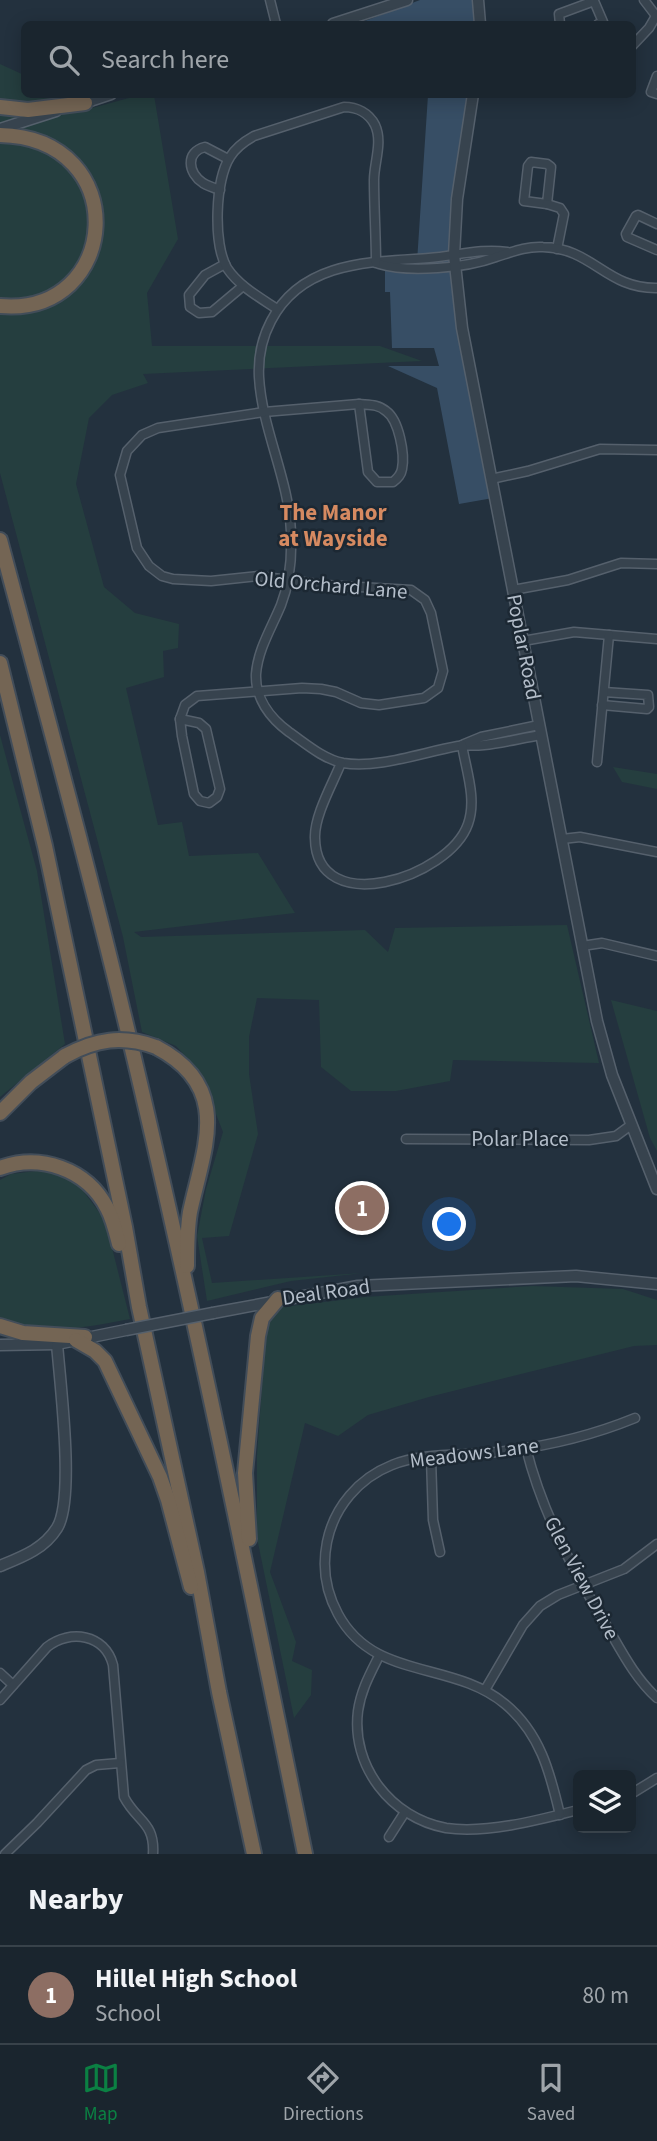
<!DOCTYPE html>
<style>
:root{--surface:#1a252e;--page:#232d36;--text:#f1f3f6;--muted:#9fa5aa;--line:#38424a;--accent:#0b8043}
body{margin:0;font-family:"Source Sans 3",sans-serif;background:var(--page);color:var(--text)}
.controls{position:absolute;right:21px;bottom:21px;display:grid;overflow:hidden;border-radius:10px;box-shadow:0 4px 18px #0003}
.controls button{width:63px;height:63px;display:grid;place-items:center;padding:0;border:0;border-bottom:2px solid var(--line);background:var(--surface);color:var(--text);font:35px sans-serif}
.you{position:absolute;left:450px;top:1225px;width:24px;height:24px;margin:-18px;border:5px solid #fff;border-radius:50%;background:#1a73e8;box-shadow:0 0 0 10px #1a73e833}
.badge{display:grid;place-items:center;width:46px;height:46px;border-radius:50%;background:var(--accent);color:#fff;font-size:23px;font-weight:700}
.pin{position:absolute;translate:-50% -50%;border:4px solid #fff;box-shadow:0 2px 7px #0006}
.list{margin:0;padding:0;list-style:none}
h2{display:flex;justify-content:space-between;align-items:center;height:91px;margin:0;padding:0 28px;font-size:30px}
h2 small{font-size:23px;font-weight:400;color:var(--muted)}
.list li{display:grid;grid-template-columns:46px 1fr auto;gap:21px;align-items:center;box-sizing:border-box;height:98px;padding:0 28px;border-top:2px solid var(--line)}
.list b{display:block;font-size:26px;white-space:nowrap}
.list p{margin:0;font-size:23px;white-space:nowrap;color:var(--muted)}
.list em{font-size:23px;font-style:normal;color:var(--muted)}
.icon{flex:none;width:38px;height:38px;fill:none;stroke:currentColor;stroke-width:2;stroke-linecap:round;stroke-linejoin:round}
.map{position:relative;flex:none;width:657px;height:1854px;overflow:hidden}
.search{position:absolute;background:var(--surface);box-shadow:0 4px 18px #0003;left:21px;right:21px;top:21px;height:77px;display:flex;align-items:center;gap:18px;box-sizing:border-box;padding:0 24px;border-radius:10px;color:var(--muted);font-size:26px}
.sheet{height:189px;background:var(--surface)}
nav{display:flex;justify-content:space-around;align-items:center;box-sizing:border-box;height:98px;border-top:2px solid var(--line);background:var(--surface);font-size:19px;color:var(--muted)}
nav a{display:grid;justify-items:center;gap:4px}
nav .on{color:var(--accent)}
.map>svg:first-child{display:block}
</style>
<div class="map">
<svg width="657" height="1854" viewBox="0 0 657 1854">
<rect width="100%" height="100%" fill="#23313e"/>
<g fill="#253e3f">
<polygon points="0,64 24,75 24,94 60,95 81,111 140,95 154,95 178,239 147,293 152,346 380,346 422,361 143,374 148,383 112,395 89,418 76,484 104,587 135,613 179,624 178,648 163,651 164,677 126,688 158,825 182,822 189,856 258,853 295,913 134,932 141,937 365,930 388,952 395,928 567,925 599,1063 453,1060 450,1081 396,1091 351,1091 321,1067 319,1000 257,998 249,1037 249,1074 258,1134 229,1236 202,1238 212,1283 363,1273 291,1281 207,1301 197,1236 206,1189 223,1132 199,1071 176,1046 142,1032 123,937 0,473"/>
<polygon points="0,735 37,871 65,1044 0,1097"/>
<polygon points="613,767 657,774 657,789 622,782"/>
<polygon points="611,1000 657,1011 657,1151 650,1138"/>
<path d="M44 1170 78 1184 105 1220 130 1319C87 1327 41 1338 0 1317V1180L11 1174Z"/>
<polygon points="532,1286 623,1289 657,1300 657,1345 634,1346 429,1397 368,1415 338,1436 305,1423 270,1572 296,1642 292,1661 312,1670 311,1695 294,1718 257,1538 257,1455 267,1318 275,1308 365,1297"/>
</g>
<g fill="#374e65">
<polygon points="420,0 477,0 480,24 357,24"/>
<polygon points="428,95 475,95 456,255 493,498 459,504 437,388 388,366 439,366 434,348 392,348 390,292 385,292 385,264 417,262"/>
</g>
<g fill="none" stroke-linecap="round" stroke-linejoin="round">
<g stroke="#55606c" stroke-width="11">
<g id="minor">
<polyline points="270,0 276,24"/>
<polyline points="644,0 657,17"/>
<polyline points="560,24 559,14 594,1 603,22 598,24"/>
<polyline points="632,46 649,28 656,16"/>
<polyline points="657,76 651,92 657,94"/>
<polygon points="531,162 547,164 551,167 547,204 524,201 528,166"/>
<path d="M220 190C214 188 208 186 203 183 188 173 185 152 205 147L228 159"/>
<polyline points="547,204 560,208 564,214 557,249"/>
<polyline points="657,224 638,215 636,216 626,234 627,237 657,250"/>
<path d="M507 252C481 248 455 256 429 258 370 262 302 261 271 321 262 338 258 357 259 377 262 430 289 479 291 532 292 556 290 582 281 605 272 627 258 649 256 674 255 698 270 718 289 732 305 743 323 759 343 763 378 769 423 752 458 746 467 745 475 746 484 745 503 743 522 738 541 735"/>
<polyline points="225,264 205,275 189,295 190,307 199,313 212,312 243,286"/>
<path d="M379 264C409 273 466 268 496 257 512 252 526 246 543 247 593 248 606 289 657 288"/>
<path d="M277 309C259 297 239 286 227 268 213 244 215 180 230 157 236 147 245 141 254 136L344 107C357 107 369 113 375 125 383 142 374 163 374 180 374 208 376 236 376 263"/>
<path d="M359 404C369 405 378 404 386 411 399 420 405 454 402 469 401 475 398 478 393 482H377L368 472Z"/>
<polyline points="491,479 528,471 600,449 657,450"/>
<polyline points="513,590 568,580 621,563 657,564"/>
<polyline points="523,641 574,632 657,639"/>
<polyline points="602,705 647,709 649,707 648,695 604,692"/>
<polyline points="180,719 185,705 197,696 302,688 321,689 336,692 361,703 379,705 424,698 438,688 443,671 431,613 425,600 411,590 325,585 258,576 211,581 173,579 162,576 149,566 137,548 120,475 127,451 142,435 158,428 264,412 359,404"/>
<polygon points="180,719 199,723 206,729 220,789 217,797 209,803 200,801 194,794 182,736"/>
<polyline points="464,744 481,737 539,725"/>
<polyline points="597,762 609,635"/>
<path d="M341 763C333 783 314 816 315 838 316 920 449 878 468 824 477 799 466 770 462 745"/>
<polyline points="562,839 580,837 657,852"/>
<polyline points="582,946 602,943 657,956"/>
<polyline points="406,1139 589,1140 616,1136 631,1125"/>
<path d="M526 1448C542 1512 572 1568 605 1623 621 1650 634 1677 657 1698"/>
<polyline points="431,1458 433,1520 440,1552"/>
<path d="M379 1656C370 1674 361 1690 358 1711 351 1766 391 1818 446 1828 486 1834 539 1820 578 1810"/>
<polyline points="0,1673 13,1685"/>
<polyline points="485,1690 523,1625 540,1606 558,1595 624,1569 657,1544"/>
<path d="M0 1700 47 1647C70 1629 105 1634 113 1665L124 1797C137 1822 155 1822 153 1854"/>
<polyline points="631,1794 657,1778"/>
<path d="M560 1815C550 1772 540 1733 505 1704 452 1660 374 1681 338 1614 326 1592 322 1567 327 1542 334 1507 359 1478 392 1465 422 1452 464 1456 497 1452 544 1447 591 1436 635 1418"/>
<polyline points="389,1837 405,1812"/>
<polyline points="5,1854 37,1823 86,1770 96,1765 120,1763"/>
</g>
</g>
<g stroke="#55606c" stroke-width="13">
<g id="tertiary">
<polyline points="478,0 480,24"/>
<polyline points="333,24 407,0"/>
<polyline points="473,94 457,199 454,255 462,328 597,1021 612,1075 657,1189"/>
<polyline points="81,104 111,94"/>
<polyline points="0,129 56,111"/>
<polyline points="213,1313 358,1286 576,1276 657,1284"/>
<polyline points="0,1345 57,1344 126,1330"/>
<path d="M0 1566C22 1557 44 1549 57 1528 75 1500 60 1382 57 1344"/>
</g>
</g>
<g stroke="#424d59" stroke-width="18">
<g id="motorway">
<polyline points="0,107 28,110 85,103"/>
<path d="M0 135C134 138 121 317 0 306"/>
<path d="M0 540C45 708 91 876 131 1045 195 1314 250 1584 305 1854"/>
<polyline points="0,663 45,846 125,1227 139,1307 197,1572 219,1692 254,1854"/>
<path d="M156 1047C233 1087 204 1147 190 1212 187 1230 187 1248 187 1266"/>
<polyline points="0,1113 31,1082 65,1056"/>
<path d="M0 1168C40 1153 87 1169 107 1208 113 1219 116 1232 119 1244"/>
<polyline points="0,1326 23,1333 85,1337"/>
<polyline points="76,1340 95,1351 105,1361 160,1477 168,1500 191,1587"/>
<polyline points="249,1539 245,1473 258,1336 262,1318 278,1299"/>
</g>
</g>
<use href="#minor" stroke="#37434e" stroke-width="8"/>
<use href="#tertiary" stroke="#37434e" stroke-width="10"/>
<use href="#motorway" stroke="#746554" stroke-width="14"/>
<g stroke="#55606c" stroke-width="13" stroke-linecap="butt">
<polyline id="tertiary-bridge" points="126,1330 213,1313"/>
</g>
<g stroke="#424d59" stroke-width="18" stroke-linecap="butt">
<path id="motorway-bridge" d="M65 1056C96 1039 122 1035 156 1047"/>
</g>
<use href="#tertiary-bridge" stroke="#37434e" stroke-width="10"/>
<use href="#motorway-bridge" stroke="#746554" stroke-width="14"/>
</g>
<g text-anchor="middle" stroke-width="5" stroke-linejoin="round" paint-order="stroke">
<g font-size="21" fill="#b3bdc9" stroke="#1c2833">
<text transform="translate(331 585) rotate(5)" y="7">Old Orchard Lane</text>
<text transform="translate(524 647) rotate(79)" y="7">Poplar Road</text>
<text x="520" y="1146">Polar Place</text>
<text transform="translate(326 1292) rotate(-8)" y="7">Deal Road</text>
<text transform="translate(474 1453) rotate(-7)" y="7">Meadows Lane</text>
<text transform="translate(582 1578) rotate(62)" y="7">Glen View Drive</text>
</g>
<g font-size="23" font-weight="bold" fill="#d68a61" stroke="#1c2833">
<text x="333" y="520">The Manor<tspan x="333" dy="26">at Wayside</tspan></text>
</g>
</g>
</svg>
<div class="controls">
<button><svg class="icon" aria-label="layers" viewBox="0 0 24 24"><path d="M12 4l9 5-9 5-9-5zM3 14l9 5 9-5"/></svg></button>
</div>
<div class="you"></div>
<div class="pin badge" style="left:362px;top:1208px;background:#8d6e63">1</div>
<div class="search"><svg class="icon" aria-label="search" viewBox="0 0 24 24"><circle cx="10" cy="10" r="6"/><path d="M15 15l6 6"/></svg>Search here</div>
</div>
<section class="sheet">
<h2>Nearby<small></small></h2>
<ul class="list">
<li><span class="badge" style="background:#8d6e63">1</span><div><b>Hillel High School</b><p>School</p></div><em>80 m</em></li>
</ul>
</section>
<nav>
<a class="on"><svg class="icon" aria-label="map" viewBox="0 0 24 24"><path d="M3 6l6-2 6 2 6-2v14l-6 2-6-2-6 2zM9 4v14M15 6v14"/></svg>Map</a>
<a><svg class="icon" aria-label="directions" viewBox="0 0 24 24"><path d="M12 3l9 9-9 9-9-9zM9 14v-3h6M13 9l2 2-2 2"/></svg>Directions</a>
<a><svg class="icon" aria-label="saved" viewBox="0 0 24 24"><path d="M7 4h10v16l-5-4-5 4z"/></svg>Saved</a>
</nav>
